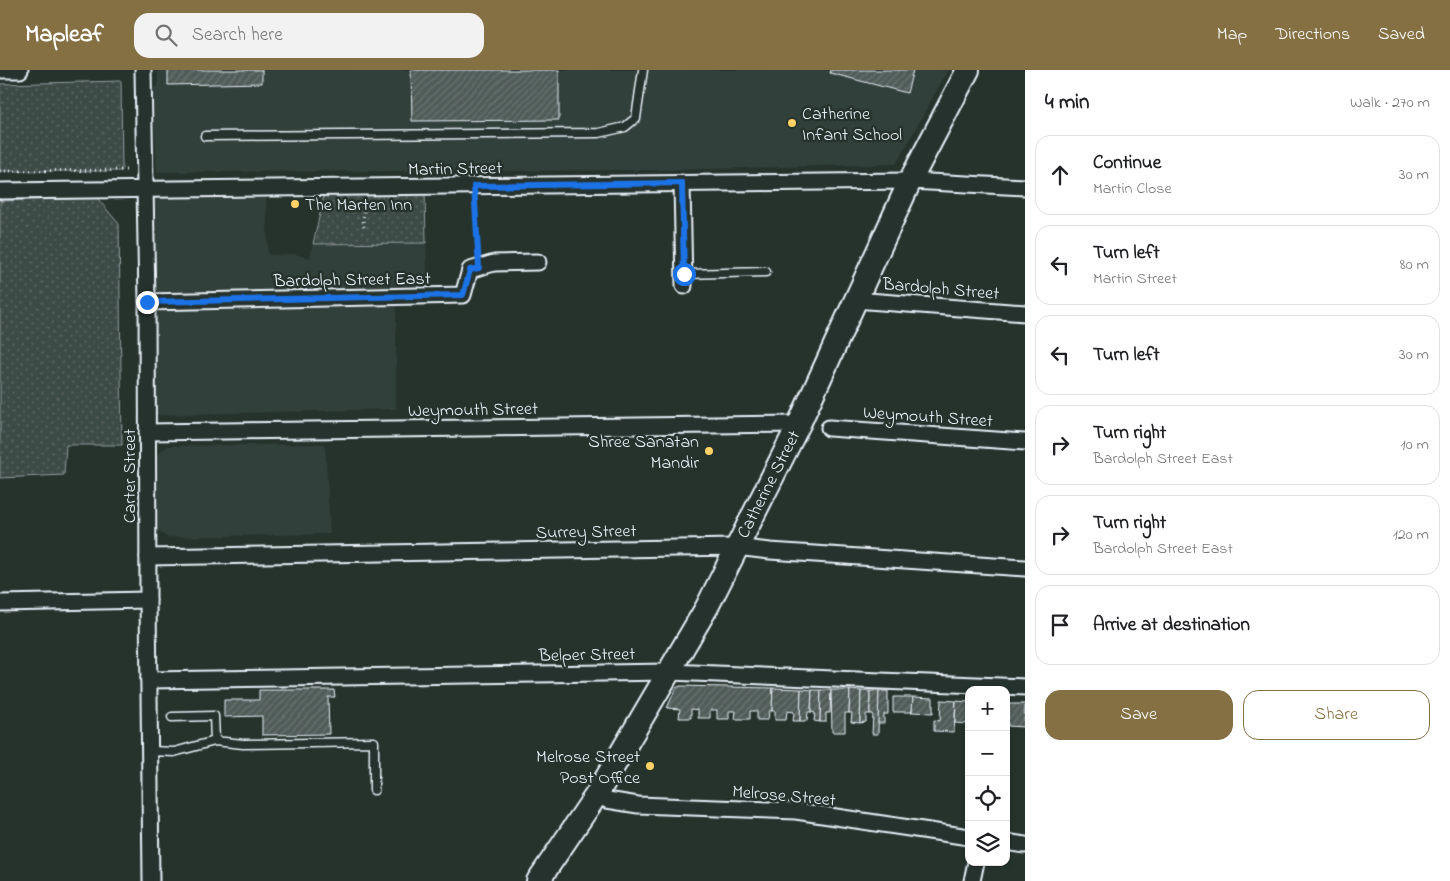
<!DOCTYPE html>
<meta charset="utf-8">
<style>
:root{--surface:#fff;--page:#f2f2f2;--text:#202124;--muted:#757577;--line:#e0e0e0;--accent:#847042}
body{margin:0;font-family:"Indie Flower",sans-serif;background:var(--page);color:var(--text)}
.controls{position:absolute;right:15px;bottom:15px;display:grid;overflow:hidden;border-radius:10px;box-shadow:0 1px 4px #0004}
.controls button{width:45px;height:45px;display:grid;place-items:center;padding:0;border:0;border-bottom:1px solid var(--line);background:var(--surface);color:var(--text);font:25px sans-serif}
.stop{position:absolute;width:15px;height:15px;margin:-11px;border:4px solid #1a73e8;border-radius:50%;background:#fff}
.stop.end{background:#1a73e8;border-color:#fff;box-shadow:0 1px 5px #0008}
.list{margin:0;padding:0;list-style:none}
h2{display:flex;justify-content:space-between;align-items:center;height:65px;margin:0;padding:0 20px;font-size:21px}
h2 small{font-size:16px;font-weight:400;color:var(--muted)}
.list li{display:grid;grid-template-columns:32px 1fr auto;gap:15px;align-items:center;box-sizing:border-box;height:80px;margin:0 10px 10px;padding:0 10px;border:1px solid var(--line);border-radius:15px}
.list b{display:block;font-size:19px;white-space:nowrap}
.list p{margin:0;font-size:16px;white-space:nowrap;color:var(--muted)}
.list em{font-size:16px;font-style:normal;color:var(--muted)}
.actions{display:flex;gap:10px;padding:15px 20px}
.actions a{flex:1;padding:11px 0;border:1px solid var(--accent);border-radius:15px;text-align:center;font-size:18px;color:var(--accent)}
.actions .main{background:var(--accent);color:#fff}
.icon{flex:none;width:28px;height:28px;fill:none;stroke:currentColor;stroke-width:2;stroke-linecap:round;stroke-linejoin:round}
.map{position:relative;flex:none;width:1025px;height:811px;overflow:hidden}
header{display:flex;align-items:center;gap:30px;box-sizing:border-box;height:70px;padding:0 25px;background:var(--accent);color:#fff}
header strong{font-size:24px}
nav{display:flex;gap:28px;margin-inline-start:auto;font-size:18px}
.search{width:350px;height:45px;background:var(--page);display:flex;align-items:center;gap:12px;box-sizing:border-box;padding:0 18px;border-radius:15px;color:var(--muted);font-size:19px}
main{display:flex}
aside{flex:1;background:var(--surface)}
.map>svg:first-child{display:block}
</style>
<header>
<strong>Mapleaf</strong>
<div class="search"><svg class="icon" aria-label="search" viewBox="0 0 24 24"><circle cx="10" cy="10" r="6"/><path d="M15 15l6 6"/></svg>Search here</div>
<nav><a>Map</a><a>Directions</a><a>Saved</a></nav>
</header>
<main>
<div class="map">
<svg width="1025" height="811" viewBox="0 0 1025 811">
<defs>
<pattern id="park-dots" width="8" height="8" patternUnits="userSpaceOnUse" patternTransform="scale(1.25)"><rect width="8" height="8" fill="#3e4b47"/><path d="M2 2h.1M6 6h.1" fill="none" stroke="#5a6562" stroke-width="1.8" stroke-linecap="round"/></pattern>
<pattern id="building-hatch" width="6" height="6" patternUnits="userSpaceOnUse" patternTransform="scale(1.25)"><rect width="6" height="6" fill="#505c59"/><path d="M-1 1l2-2M0 6l6-6M5 7l2-2" fill="none" stroke="#697472"/></pattern>
</defs>
<rect width="100%" height="100%" fill="#26332d"/>
<filter id="ink" filterUnits="userSpaceOnUse"><feTurbulence type="fractalNoise" baseFrequency=".02" numOctaves="2"/><feDisplacementMap in="SourceGraphic" scale="10" xChannelSelector="R" yChannelSelector="G"/><feConvolveMatrix kernelMatrix="1 2 1 2 8 2 1 2 1" color-interpolation-filters="sRGB"/></filter>
<g filter="url(#ink)">
<g fill="#333f3a">
<polygon points="158,0 948,0 896,94 668,100 157,102 153,19 158,15"/>
<polygon points="266,122 268,185 294,184 310,188 313,174 426,173 428,223 152,227 148,127"/>
<polygon points="396,231 396,339 156,345 152,235"/>
<polygon points="325,374 330,464 167,467 156,459 154,418 157,385 167,376"/>
</g>
<g fill="url(#park-dots)" stroke="#939ea0">
<polygon points="121,11 122,101 0,101 0,14"/>
<polygon points="425,120 426,173 313,174 325,121"/>
<polygon points="97,128 119,154 122,375 66,375 64,405 0,408 0,131"/>
</g>
<g fill="url(#building-hatch)" stroke="#e8f1f8">
<polygon points="168,0 262,0 262,13 168,15"/>
<polygon points="411,0 559,0 559,50 412,51"/>
<polygon points="831,0 913,0 907,23 830,3"/>
<polygon points="680,616 773,618 772,641 769,641 768,650 757,650 757,641 750,641 750,649 735,649 736,641 729,641 729,649 717,649 717,640 710,640 710,648 698,648 698,640 691,639 691,648 679,648 680,639 667,638 676,618"/>
<polygon points="773,618 801,619 800,651 793,651 794,642 787,641 786,650 775,650 775,641 772,641"/>
<polygon points="801,619 812,620 811,642 808,642 807,651 800,651"/>
<polygon points="259,620 334,620 335,627 328,627 329,664 262,665 262,646 224,647 224,630 259,630"/>
<polygon points="812,620 821,620 820,652 814,651 815,643 811,642"/>
<polygon points="821,620 831,620 830,643 826,643 826,652 820,652"/>
<polygon points="831,620 850,620 849,643 845,643 845,662 832,662"/>
<polygon points="850,620 861,621 860,653 851,652 852,643 849,643"/>
<polygon points="861,621 870,621 870,644 866,644 866,652 860,653"/>
<polygon points="870,621 879,621 878,664 872,664 873,644 870,644"/>
<polygon points="879,621 888,621 888,644 884,644 884,653 878,653"/>
<polygon points="893,627 913,627 912,642 893,642"/>
<polygon points="913,627 933,628 933,643 912,642"/>
<polygon points="941,630 956,631 954,662 934,661 934,650 940,651"/>
<polygon points="956,631 969,632 969,654 955,653"/>
<polygon points="1009,634 1025,634 1024,657 1008,656"/>
</g>
<g fill="none" stroke-linecap="round" stroke-linejoin="round">
<g stroke="#e8f1f8" stroke-width="11">
<g id="lane">
<polyline points="205,66 599,63 625,57 636,48 643,0"/>
<polyline points="684,204 766,202"/>
<polyline points="172,647 214,646 215,671"/>
<polyline points="150,681 174,682 215,671 243,674 374,672 374,720"/>
</g>
</g>
<g stroke="#e8f1f8" stroke-width="19">
<g id="street">
<polyline points="0,0 20,0"/>
<polyline points="143,0 147,232 148,530 151,811"/>
<polyline points="682,113 684,216"/>
<polyline points="0,121 910,111 1025,117"/>
<polyline points="855,230 1025,243"/>
<polyline points="147,232 463,225 470,200 494,193 538,192"/>
<polyline points="829,358 1025,372"/>
<polyline points="147,362 799,354"/>
<polyline points="148,487 736,477 770,481 1025,498"/>
<polyline points="0,533 148,530"/>
<polyline points="149,610 670,602 1025,617"/>
<polyline points="597,724 607,730 638,735 796,741 969,767"/>
<polyline points="1006,772 1025,775"/>
<polyline points="972,811 976,792"/>
</g>
</g>
<g stroke="#e8f1f8" stroke-width="26">
<polyline id="secondary" points="538,811 597,724 707,537 799,354 910,111 968,0"/>
</g>
<g stroke="#e8f1f8" stroke-width="3" stroke-dasharray="1 4" stroke-linecap="butt">
<polyline points="0,101 129,100"/>
<polyline points="475,130 478,181"/>
<polyline points="364,157 363,149 366,131"/>
</g>
<use href="#lane" stroke="#26332d" stroke-width="8"/>
<use href="#street" stroke="#26332d" stroke-width="15"/>
<use href="#secondary" stroke="#26332d" stroke-width="22"/>
</g>
</g>
<g fill="none" stroke-linecap="round" stroke-linejoin="round" filter="url(#ink)">
<polyline stroke="#1a73e8" stroke-width="6" points="147,232 463,225 470,200 479,198 474,116 682,113 684,204"/>
</g>
<g fill="#ffd166" stroke="#26332d" stroke-width="2">
<circle cx="792" cy="53" r="5"/>
<circle cx="295" cy="134" r="5"/>
<circle cx="709" cy="381" r="5"/>
<circle cx="650" cy="696" r="5"/>
</g>
<g text-anchor="middle" stroke-width="5" stroke-linejoin="round" paint-order="stroke">
<g font-size="18" fill="#e8f1f8" stroke="#26332d" text-anchor="start">
<text x="802" y="49">Catherine<tspan x="802" dy="21">Infant School</tspan></text>
<text x="305" y="140">The Marten Inn</text>
<text x="699" y="377" text-anchor="end">Shree Sanatan<tspan x="699" dy="21">Mandir</tspan></text>
<text x="640" y="692" text-anchor="end">Melrose Street<tspan x="640" dy="21">Post Office</tspan></text>
</g>
<g font-size="18" fill="#e8f1f8" stroke="#26332d">
<text transform="translate(455 98) rotate(-1)" y="6">Martin Street</text>
<text transform="translate(352 209) rotate(-1)" y="6">Bardolph Street East</text>
<text transform="translate(941 218) rotate(5)" y="6">Bardolph Street</text>
<text transform="translate(473 339) rotate(-1)" y="6">Weymouth Street</text>
<text transform="translate(928 346) rotate(4)" y="6">Weymouth Street</text>
<text transform="translate(129 406) rotate(-90)" y="6">Carter Street</text>
<text transform="translate(768 414) rotate(-63)" y="6">Catherine Street</text>
<text transform="translate(586 461) rotate(-1)" y="6">Surrey Street</text>
<text transform="translate(587 584) rotate(-1)" y="6">Belper Street</text>
<text transform="translate(784 725) rotate(5)" y="6">Melrose Street</text>
</g>
</g>
</svg>
<div class="controls">
<button>+</button>
<button>−</button>
<button><svg class="icon" aria-label="locate" viewBox="0 0 24 24"><circle cx="12" cy="12" r="6"/><path d="M12 2v4M12 18v4M2 12h4M18 12h4"/></svg></button>
<button><svg class="icon" aria-label="layers" viewBox="0 0 24 24"><path d="M12 4l9 5-9 5-9-5zM3 14l9 5 9-5"/></svg></button>
</div>
<div class="stop" style="left:684px;top:204px"></div>
<div class="stop end" style="left:147px;top:232px"></div>
</div>
<aside>
<h2>4 min<small>Walk · 270 m</small></h2>
<ul class="list">
<li><svg class="icon" aria-label="ahead" viewBox="0 0 24 24"><path d="M12 20V5M6 11l6-6 6 6"/></svg><div><b>Continue</b><p>Martin Close</p></div><em>30 m</em></li>
<li><svg class="icon" aria-label="left" viewBox="0 0 24 24"><path d="M17 20v-9H6M10 6l-5 5 5 5"/></svg><div><b>Turn left</b><p>Martin Street</p></div><em>80 m</em></li>
<li><svg class="icon" aria-label="left" viewBox="0 0 24 24"><path d="M17 20v-9H6M10 6l-5 5 5 5"/></svg><div><b>Turn left</b></div><em>30 m</em></li>
<li><svg class="icon" aria-label="right" viewBox="0 0 24 24"><path d="M7 20v-9h11M14 6l5 5-5 5"/></svg><div><b>Turn right</b><p>Bardolph Street East</p></div><em>10 m</em></li>
<li><svg class="icon" aria-label="right" viewBox="0 0 24 24"><path d="M7 20v-9h11M14 6l5 5-5 5"/></svg><div><b>Turn right</b><p>Bardolph Street East</p></div><em>120 m</em></li>
<li><svg class="icon" aria-label="arrive" viewBox="0 0 24 24"><path d="M6 21V4h12l-3 4 3 4H6"/></svg><div><b>Arrive at destination</b></div></li>
</ul>
<div class="actions"><a class="main">Save</a><a>Share</a></div>
</aside>
</main>
